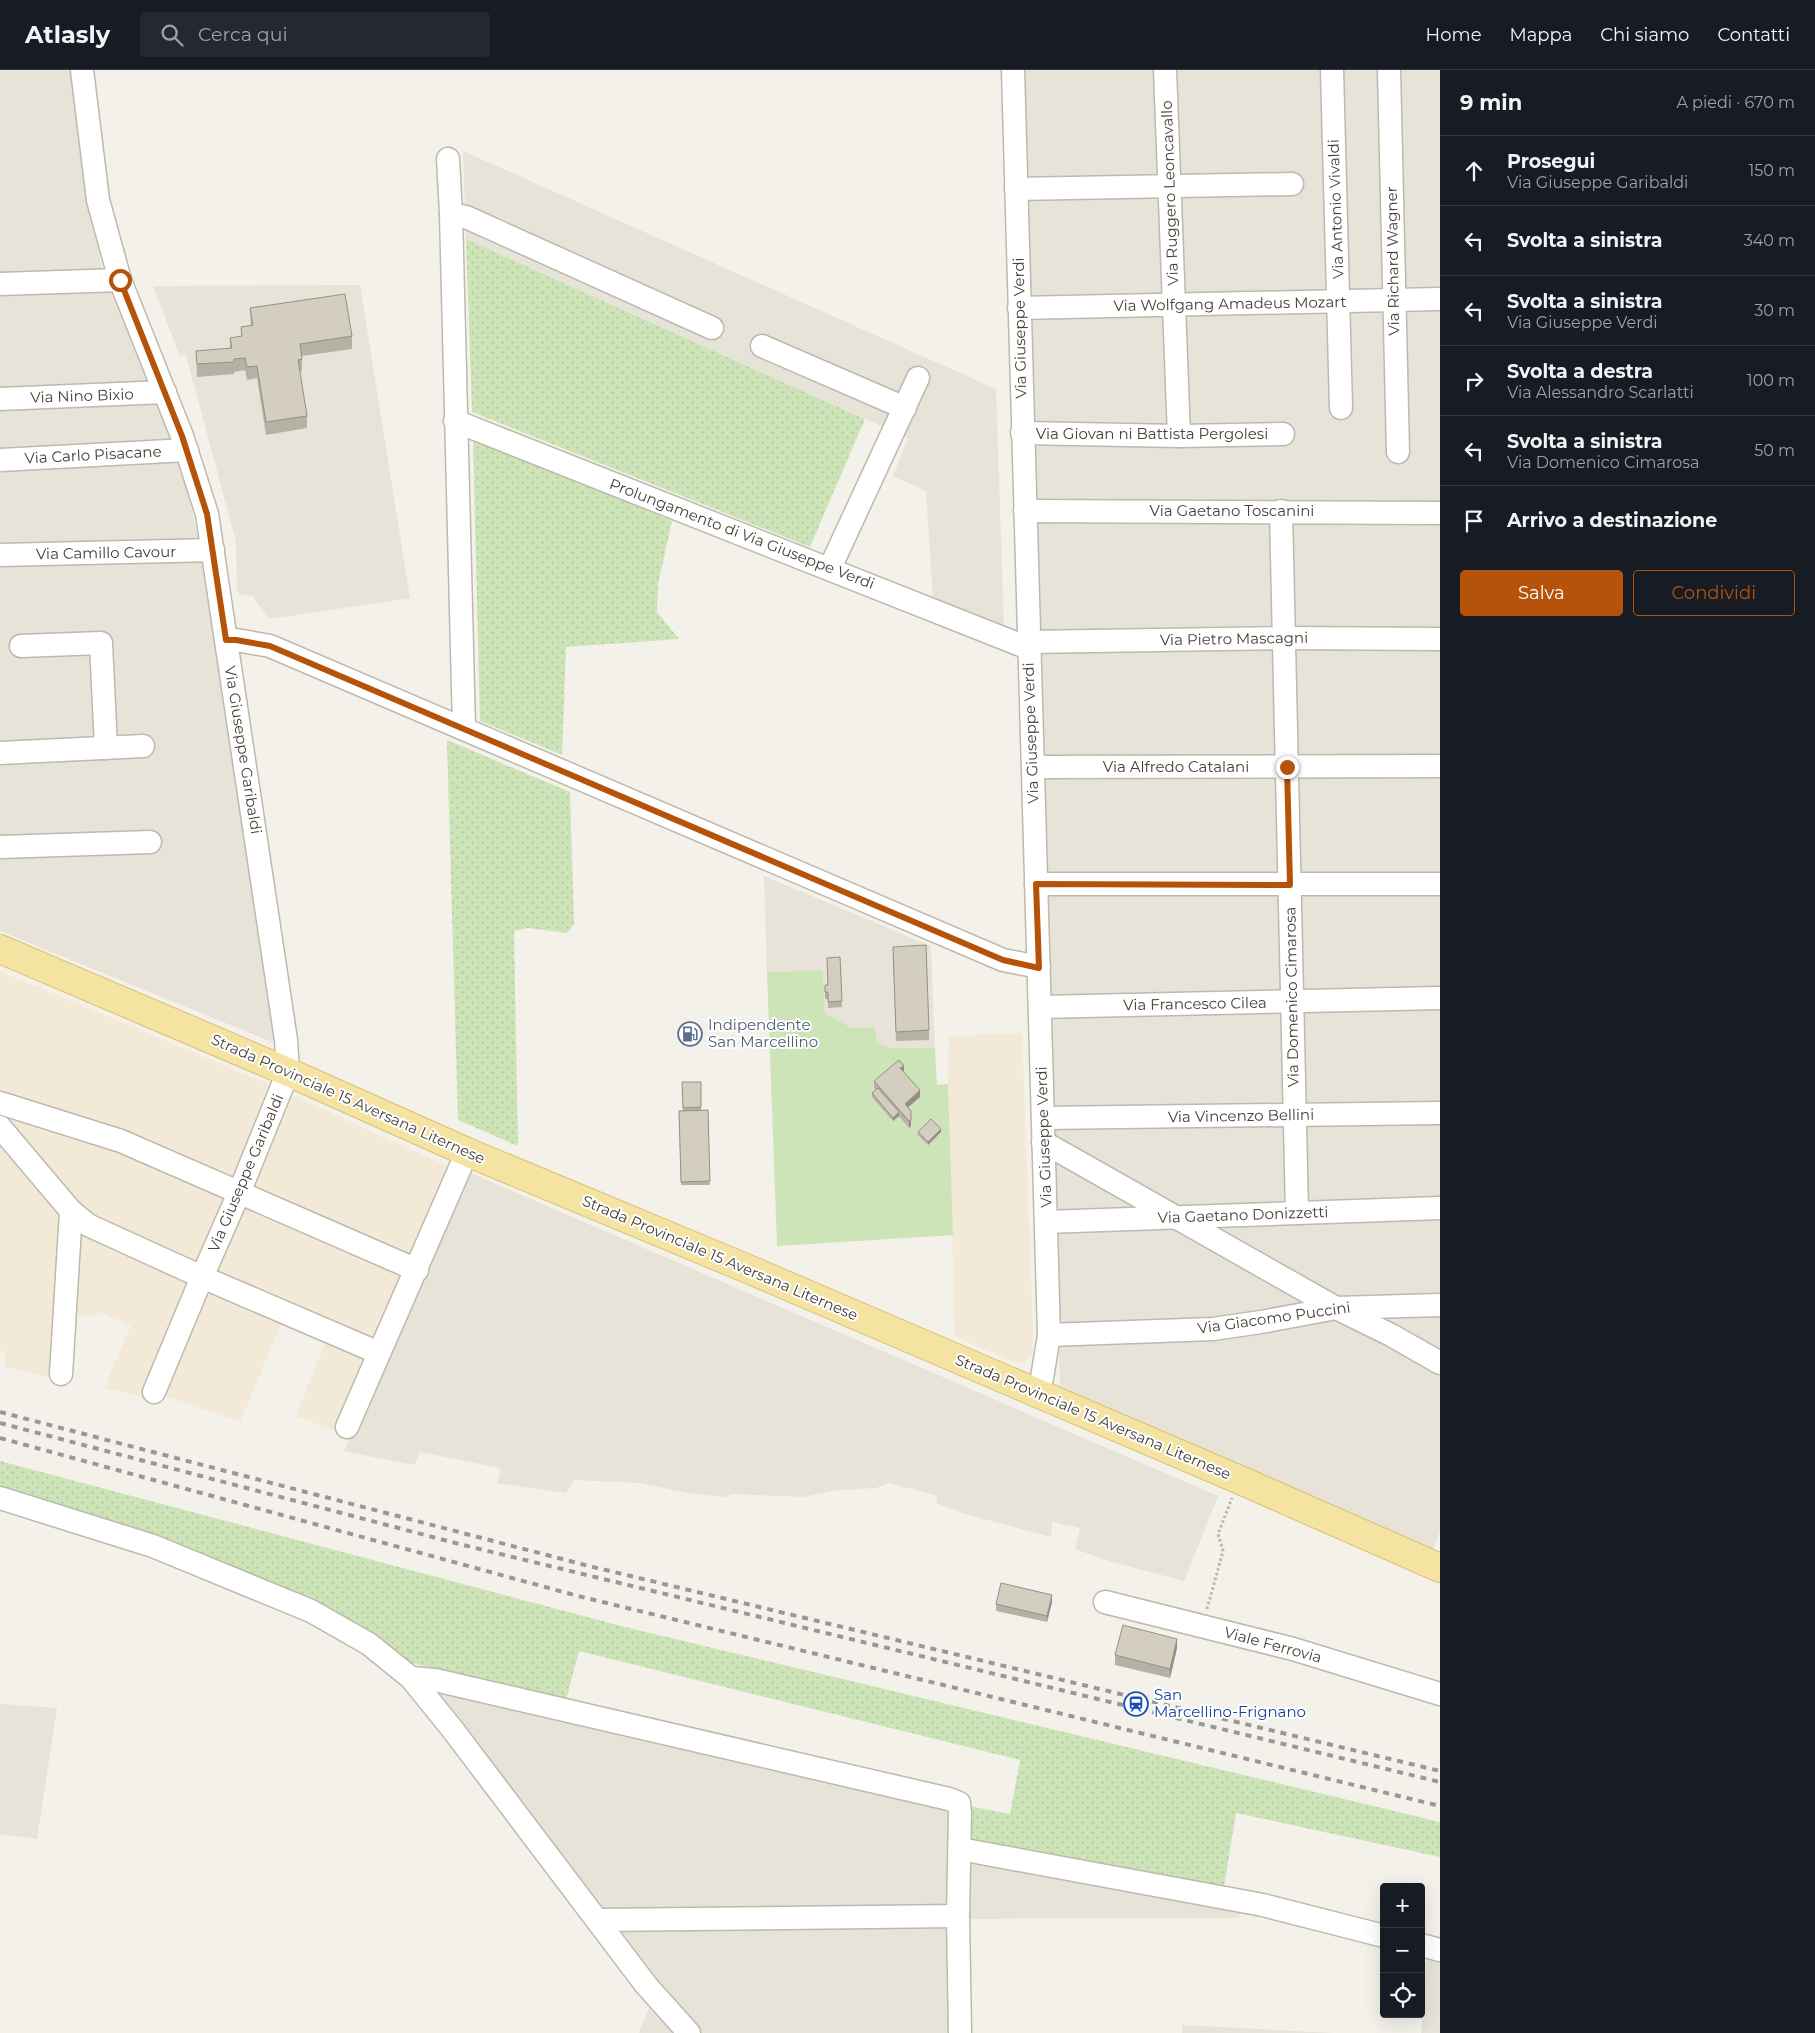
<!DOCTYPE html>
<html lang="it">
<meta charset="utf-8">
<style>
:root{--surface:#171b24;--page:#242831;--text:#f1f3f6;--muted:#9ea1a6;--line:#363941;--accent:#b45309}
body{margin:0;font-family:Montserrat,sans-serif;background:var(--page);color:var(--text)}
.controls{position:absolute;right:15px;bottom:15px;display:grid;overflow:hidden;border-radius:5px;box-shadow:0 5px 20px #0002}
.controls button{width:45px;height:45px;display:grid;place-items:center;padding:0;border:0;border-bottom:1px solid var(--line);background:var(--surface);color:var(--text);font:25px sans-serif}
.stop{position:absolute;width:15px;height:15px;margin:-11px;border:4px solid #b45309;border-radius:50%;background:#fff}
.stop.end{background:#b45309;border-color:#fff;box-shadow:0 1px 5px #0008}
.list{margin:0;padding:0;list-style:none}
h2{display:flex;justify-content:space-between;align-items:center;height:65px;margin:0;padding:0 20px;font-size:21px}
h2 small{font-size:16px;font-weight:400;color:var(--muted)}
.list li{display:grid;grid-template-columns:32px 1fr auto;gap:15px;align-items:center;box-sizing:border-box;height:70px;padding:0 20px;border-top:1px solid var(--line)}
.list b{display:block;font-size:19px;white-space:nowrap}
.list p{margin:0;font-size:16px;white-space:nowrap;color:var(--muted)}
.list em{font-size:16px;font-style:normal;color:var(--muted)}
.actions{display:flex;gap:10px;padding:15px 20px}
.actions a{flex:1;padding:11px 0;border:1px solid var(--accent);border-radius:5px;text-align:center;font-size:18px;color:var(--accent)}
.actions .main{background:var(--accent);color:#fff}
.icon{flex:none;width:28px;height:28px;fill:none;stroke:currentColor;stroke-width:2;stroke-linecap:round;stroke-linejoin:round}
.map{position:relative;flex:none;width:1440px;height:1963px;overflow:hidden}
header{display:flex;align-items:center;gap:30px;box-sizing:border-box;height:70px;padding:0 25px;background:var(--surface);border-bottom:1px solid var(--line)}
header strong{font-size:24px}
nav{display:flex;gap:28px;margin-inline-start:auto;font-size:18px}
.search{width:350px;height:45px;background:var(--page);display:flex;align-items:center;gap:12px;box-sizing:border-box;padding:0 18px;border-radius:5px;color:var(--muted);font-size:19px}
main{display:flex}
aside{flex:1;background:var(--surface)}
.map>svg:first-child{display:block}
</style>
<header>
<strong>Atlasly</strong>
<div class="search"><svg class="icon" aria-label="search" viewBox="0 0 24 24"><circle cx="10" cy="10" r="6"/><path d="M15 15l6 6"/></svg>Cerca qui</div>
<nav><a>Home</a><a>Mappa</a><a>Chi siamo</a><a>Contatti</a></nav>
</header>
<main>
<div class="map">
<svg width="1440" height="1963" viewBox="0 0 1440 1963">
<defs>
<pattern id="grass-dots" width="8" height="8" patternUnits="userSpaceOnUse" patternTransform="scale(1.25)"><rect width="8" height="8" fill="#cce4b7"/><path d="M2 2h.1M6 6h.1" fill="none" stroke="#b1c59e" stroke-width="1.8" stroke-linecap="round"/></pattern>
</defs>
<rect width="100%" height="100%" fill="#f3f1ea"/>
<g fill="#e7e3d9">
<polygon points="0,0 73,0 80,65 101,195 151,315 184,404 199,473 275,969 272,972 0,861"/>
<polygon points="1020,0 1440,0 1440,1462 1433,1480 1060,1316"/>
<polygon points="463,81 996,319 1004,556 933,530 926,421 893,406 908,368 466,169"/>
<polygon points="360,215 410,528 270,549 252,526 241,525 237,520 236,472 186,285 180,286 153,216"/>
<polygon points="764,806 931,876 935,978 891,978 877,972 875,957 852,958 825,943 823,900 767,902"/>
<polygon points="466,1101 1218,1426 1184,1511 1109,1491 1075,1479 1080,1458 1052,1452 1051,1467 965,1444 936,1433 938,1426 889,1413 876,1418 836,1420 803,1427 731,1424 727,1427 687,1423 640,1413 574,1410 566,1423 497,1413 501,1398 420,1382 414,1395 344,1381"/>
<polygon points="438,1620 953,1741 954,1963 699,1963 661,1920 436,1623"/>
<polygon points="0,1634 57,1638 37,1769 0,1764"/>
<polygon points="968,1789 1241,1838 1239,1848 968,1849"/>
<polygon points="1427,1885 1440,1889 1440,1963 1421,1963"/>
<polygon points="649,1938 673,1963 639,1963"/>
<polygon points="1182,1955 1334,1963 1182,1963"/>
</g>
<g fill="#f3e9d7">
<polygon points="0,901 268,1014 451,1098 340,1363 296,1346 325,1272 282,1252 240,1352 160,1324 156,1330 104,1318 131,1256 98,1241 96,1247 73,1246 68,1312 5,1297 5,1282 0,1281"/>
<polygon points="1022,963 1033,1259 1033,1281 1030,1288 1023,1293 1016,1293 955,1266 948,1014 949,966"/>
</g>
<g fill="url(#grass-dots)">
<polygon points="466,169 865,349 810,477 472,342"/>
<polygon points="478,370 672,451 658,514 657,542 679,569 566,577 562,685 480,651 473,373"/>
<polygon points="447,670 570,722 574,854 567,863 528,858 514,861 518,1076 458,1050"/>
<polygon points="0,1391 625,1557 1440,1752 1440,1787 1236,1743 1223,1823 969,1776 968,1736 1010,1744 1020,1690 579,1581 566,1630 403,1591 0,1418"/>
</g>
<polygon fill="#cce4b7" points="823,900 825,943 852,958 875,957 877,972 891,978 935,978 937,1015 948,1014 953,1165 777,1176 767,902"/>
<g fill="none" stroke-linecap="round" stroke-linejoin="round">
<g stroke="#beb9ad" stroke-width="25">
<g id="minor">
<polyline points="82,0 98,130 120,210 182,366 207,444 286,970 288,1002 239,1123 202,1207 154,1322"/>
<polyline points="1013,0 1049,1265 1042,1308 1037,1324"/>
<polyline points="1165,0 1179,366"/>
<polyline points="1332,0 1341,338"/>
<polyline points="1389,0 1398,382"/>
<polyline points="448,89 451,144 464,658"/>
<polyline points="1016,119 1292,114"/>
<polyline points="451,144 466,147 712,258"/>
<polyline points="0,214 120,210"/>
<polyline points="1019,238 1440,229"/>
<polyline points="762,276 905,338"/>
<polyline points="0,329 165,322"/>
<polyline points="455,351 1028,578"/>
<polyline points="1022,363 1179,366 1283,364"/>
<polyline points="0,390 187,380"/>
<polyline points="1025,441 1440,443"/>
<polyline points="1281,441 1297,1143"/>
<polyline points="0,485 213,480"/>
<polyline points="830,498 918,308"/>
<polyline points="226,570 236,570 270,576 1003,890 1039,897"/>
<polyline points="1028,572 1284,568 1440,569"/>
<polyline points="21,576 101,573 106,678"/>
<polyline points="0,683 143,676"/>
<polyline points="1033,697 1440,696"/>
<polyline points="0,777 150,772"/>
<polyline points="1036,814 1440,814"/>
<polyline points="1040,937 1440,928"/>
<polyline points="0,1033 121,1071 417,1200"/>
<polyline points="1043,1048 1440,1043"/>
<polyline points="0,1057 71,1141 88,1155 202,1207 379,1283"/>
<polyline points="1043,1072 1336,1238 1391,1265 1440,1293"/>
<polyline points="1046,1152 1440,1138"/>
<polyline points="1049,1265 1213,1259 1261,1252 1336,1238 1440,1235"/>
<polyline points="61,1304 71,1141"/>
<polyline points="347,1357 467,1082"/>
<polyline points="0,1428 153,1476 311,1541 369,1574 411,1608 453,1660 646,1915 689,1963"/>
<polyline points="1105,1532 1293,1579 1440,1624"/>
<polyline points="411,1608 435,1610 949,1729 959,1733 960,1743 958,1846 960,1963"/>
<polyline points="960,1779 1263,1835 1384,1866"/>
<polyline points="598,1850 958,1846"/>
<polyline points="1421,1875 1440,1880"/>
</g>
</g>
<g stroke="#d9c172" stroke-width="30">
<polyline id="major" points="0,879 288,1002 467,1082 748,1199 1240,1410 1440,1498"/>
</g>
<polyline stroke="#bfb6a0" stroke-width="3" stroke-dasharray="2.5 2.5" stroke-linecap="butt" points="1207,1539 1223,1481 1218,1464 1232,1428"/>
<use href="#minor" stroke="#fff" stroke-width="22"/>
<use href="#major" stroke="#f5e3a1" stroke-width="28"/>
<g stroke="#989898" stroke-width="4" stroke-dasharray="6 6" stroke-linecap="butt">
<polyline points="0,1342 585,1495 1440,1701"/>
<polyline points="0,1353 459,1474 1440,1712"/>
<polyline points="0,1368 578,1526 1440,1736"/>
</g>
</g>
<g fill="#b6b1a5">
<polygon points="250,238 352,266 352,279 302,286 302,301 300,302 307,346 307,358 266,365 257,308 247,310 245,300 234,302 234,304 197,307 196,281 230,279 230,268 241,266 241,257 251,256"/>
<polygon points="893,886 929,960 929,970 896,971"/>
<polygon points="840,887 842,937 828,938 828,929 825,929 825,915 827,915"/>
<polygon points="903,1002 920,1027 908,1037 911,1056 909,1058 899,1046 893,1051 872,1027 872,1023 876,1020 874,1017 874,1011"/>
<polygon points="682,1012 701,1012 701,1041 708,1040 710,1115 681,1115 679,1041 683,1041"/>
<polygon points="918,1062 941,1062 928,1075 918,1065"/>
<polygon points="1052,1532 1047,1552 996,1541 996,1534"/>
<polygon points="1177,1578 1170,1608 1115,1595 1115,1585"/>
</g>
<g fill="#949086">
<polygon points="904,996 904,1002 900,998"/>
<polygon points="920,1020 920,1027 905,1040 905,1034"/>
<polygon points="899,1042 899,1046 893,1051 893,1048"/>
<polygon points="911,1047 911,1056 909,1058 909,1051"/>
<polygon points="941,1059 941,1062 928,1075 928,1072"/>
<polygon points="1052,1525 1052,1532 1047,1552 1047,1546"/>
<polygon points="1177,1569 1177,1578 1170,1608 1170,1599"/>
</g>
<g fill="#d4cec0" stroke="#949086">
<polygon points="345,224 352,266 300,274 302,289 298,290 307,346 266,352 257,296 247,297 245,288 234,289 234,292 197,294 196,281 232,278 230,268 242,266 241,257 253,255 250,238"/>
<polygon points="926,875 929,960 896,962 893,877"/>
<polygon points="840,887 842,931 828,932 828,922 825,922 825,915 828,915 827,888"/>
<polygon points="899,990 904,996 900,998 920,1020 905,1034 911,1041 911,1050 909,1051 874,1011"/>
<polygon points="682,1012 701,1012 701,1037 683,1038"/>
<polygon points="878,1018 899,1042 893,1048 872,1023"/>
<polygon points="708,1040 710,1111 681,1112 679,1041"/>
<polygon points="931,1049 941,1059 928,1072 918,1062"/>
<polygon points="1001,1513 1052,1525 1047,1546 996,1534"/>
<polygon points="1123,1555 1177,1569 1170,1599 1115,1585"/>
</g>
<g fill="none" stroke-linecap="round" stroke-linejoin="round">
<polyline stroke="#b45309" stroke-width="6" points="120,210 182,366 207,444 226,570 236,570 270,576 1003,890 1039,898 1036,814 1290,815 1287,697"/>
</g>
<defs>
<g id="fuel-ring" transform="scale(1.25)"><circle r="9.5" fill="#fff" stroke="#5c6f8a" stroke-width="1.5"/><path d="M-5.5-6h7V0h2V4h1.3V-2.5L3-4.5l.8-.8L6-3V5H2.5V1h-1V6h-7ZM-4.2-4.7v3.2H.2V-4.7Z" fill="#5c6f8a"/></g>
<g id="station-ring" transform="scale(1.25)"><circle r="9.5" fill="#fff" stroke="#1a4fb4" stroke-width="1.5"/><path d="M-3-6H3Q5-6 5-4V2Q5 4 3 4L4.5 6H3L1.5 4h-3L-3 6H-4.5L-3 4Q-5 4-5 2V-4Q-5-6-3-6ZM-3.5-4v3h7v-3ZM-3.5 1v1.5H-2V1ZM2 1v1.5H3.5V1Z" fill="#1a4fb4"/></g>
</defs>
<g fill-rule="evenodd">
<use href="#fuel-ring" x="690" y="964"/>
<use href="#station-ring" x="1136" y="1634"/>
</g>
<g text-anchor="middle" stroke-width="4" stroke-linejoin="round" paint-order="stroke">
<g font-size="15" fill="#474239" stroke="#fff">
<text transform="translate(1170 123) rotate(-92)" y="5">Via Ruggero Leoncavallo</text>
<text transform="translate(1336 139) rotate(-92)" y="5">Via Antonio Vivaldi</text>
<text transform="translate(1393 191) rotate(-91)" y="5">Via Richard Wagner</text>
<text transform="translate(1230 234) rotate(-1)" y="5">Via Wolfgang Amadeus Mozart</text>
<text transform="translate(1020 258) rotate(-91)" y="5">Via Giuseppe Verdi</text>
<text transform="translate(82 326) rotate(-2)" y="5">Via Nino Bixio</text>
<text x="1152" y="369">Via Giovan ni Battista Pergolesi</text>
<text transform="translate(93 385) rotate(-3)" y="5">Via Carlo Pisacane</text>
<text x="1232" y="446">Via Gaetano Toscanini</text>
<text transform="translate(742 464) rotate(21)" y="5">Prolungamento di Via Giuseppe Verdi</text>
<text transform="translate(106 483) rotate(-1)" y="5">Via Camillo Cavour</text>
<text transform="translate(1234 569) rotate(-1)" y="5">Via Pietro Mascagni</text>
<text transform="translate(1031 663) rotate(-92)" y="5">Via Giuseppe Verdi</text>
<text transform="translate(243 680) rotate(81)" y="5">Via Giuseppe Garibaldi</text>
<text x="1176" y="702">Via Alfredo Catalani</text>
<text transform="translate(1292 927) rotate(-91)" y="5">Via Domenico Cimarosa</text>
<text transform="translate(1195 934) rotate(-1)" y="5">Via Francesco Cilea</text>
<text transform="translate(348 1029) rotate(24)" y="5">Strada Provinciale 15 Aversana Liternese</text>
<text transform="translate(1241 1046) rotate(-1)" y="5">Via Vincenzo Bellini</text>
<text transform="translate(1044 1067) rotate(-92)" y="5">Via Giuseppe Verdi</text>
<text transform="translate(246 1103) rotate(-67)" y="5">Via Giuseppe Garibaldi</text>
<text transform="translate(1243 1145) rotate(-2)" y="5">Via Gaetano Donizzetti</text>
<text transform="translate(720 1188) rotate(23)" y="5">Strada Provinciale 15 Aversana Liternese</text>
<text transform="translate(1274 1248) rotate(-8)" y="5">Via Giacomo Puccini</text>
<text transform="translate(1093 1347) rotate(23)" y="5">Strada Provinciale 15 Aversana Liternese</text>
<text transform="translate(1273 1575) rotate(15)" y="5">Viale Ferrovia</text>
</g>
<g font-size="15" fill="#4e5e75" stroke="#fff" text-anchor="start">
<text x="708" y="960">Indipendente<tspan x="708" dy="17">San Marcellino</tspan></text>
</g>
<g font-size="15" fill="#164399" stroke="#fff" text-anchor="start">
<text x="1154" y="1630">San<tspan x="1154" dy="17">Marcellino-Frignano</tspan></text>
</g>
</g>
</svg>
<div class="controls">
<button>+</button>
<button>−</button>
<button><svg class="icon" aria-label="locate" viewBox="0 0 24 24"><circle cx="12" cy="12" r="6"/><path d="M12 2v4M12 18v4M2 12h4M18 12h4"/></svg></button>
</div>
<div class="stop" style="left:120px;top:210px"></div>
<div class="stop end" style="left:1287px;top:697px"></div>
</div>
<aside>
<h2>9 min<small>A piedi · 670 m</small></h2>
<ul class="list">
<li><svg class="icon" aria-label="ahead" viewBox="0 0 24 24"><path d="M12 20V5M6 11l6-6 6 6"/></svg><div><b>Prosegui</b><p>Via Giuseppe Garibaldi</p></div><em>150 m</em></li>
<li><svg class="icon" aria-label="left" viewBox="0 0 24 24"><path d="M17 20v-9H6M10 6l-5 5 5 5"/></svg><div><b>Svolta a sinistra</b></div><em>340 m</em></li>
<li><svg class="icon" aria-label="left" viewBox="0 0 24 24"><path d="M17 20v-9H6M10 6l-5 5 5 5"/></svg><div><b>Svolta a sinistra</b><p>Via Giuseppe Verdi</p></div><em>30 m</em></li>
<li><svg class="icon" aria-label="right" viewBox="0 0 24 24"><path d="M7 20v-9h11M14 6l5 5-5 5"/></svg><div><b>Svolta a destra</b><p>Via Alessandro Scarlatti</p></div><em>100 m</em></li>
<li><svg class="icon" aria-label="left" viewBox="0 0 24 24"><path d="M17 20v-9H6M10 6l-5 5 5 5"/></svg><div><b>Svolta a sinistra</b><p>Via Domenico Cimarosa</p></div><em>50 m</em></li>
<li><svg class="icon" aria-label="arrive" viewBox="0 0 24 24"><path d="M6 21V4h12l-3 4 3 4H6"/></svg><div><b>Arrivo a destinazione</b></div></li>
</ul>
<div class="actions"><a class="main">Salva</a><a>Condividi</a></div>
</aside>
</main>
